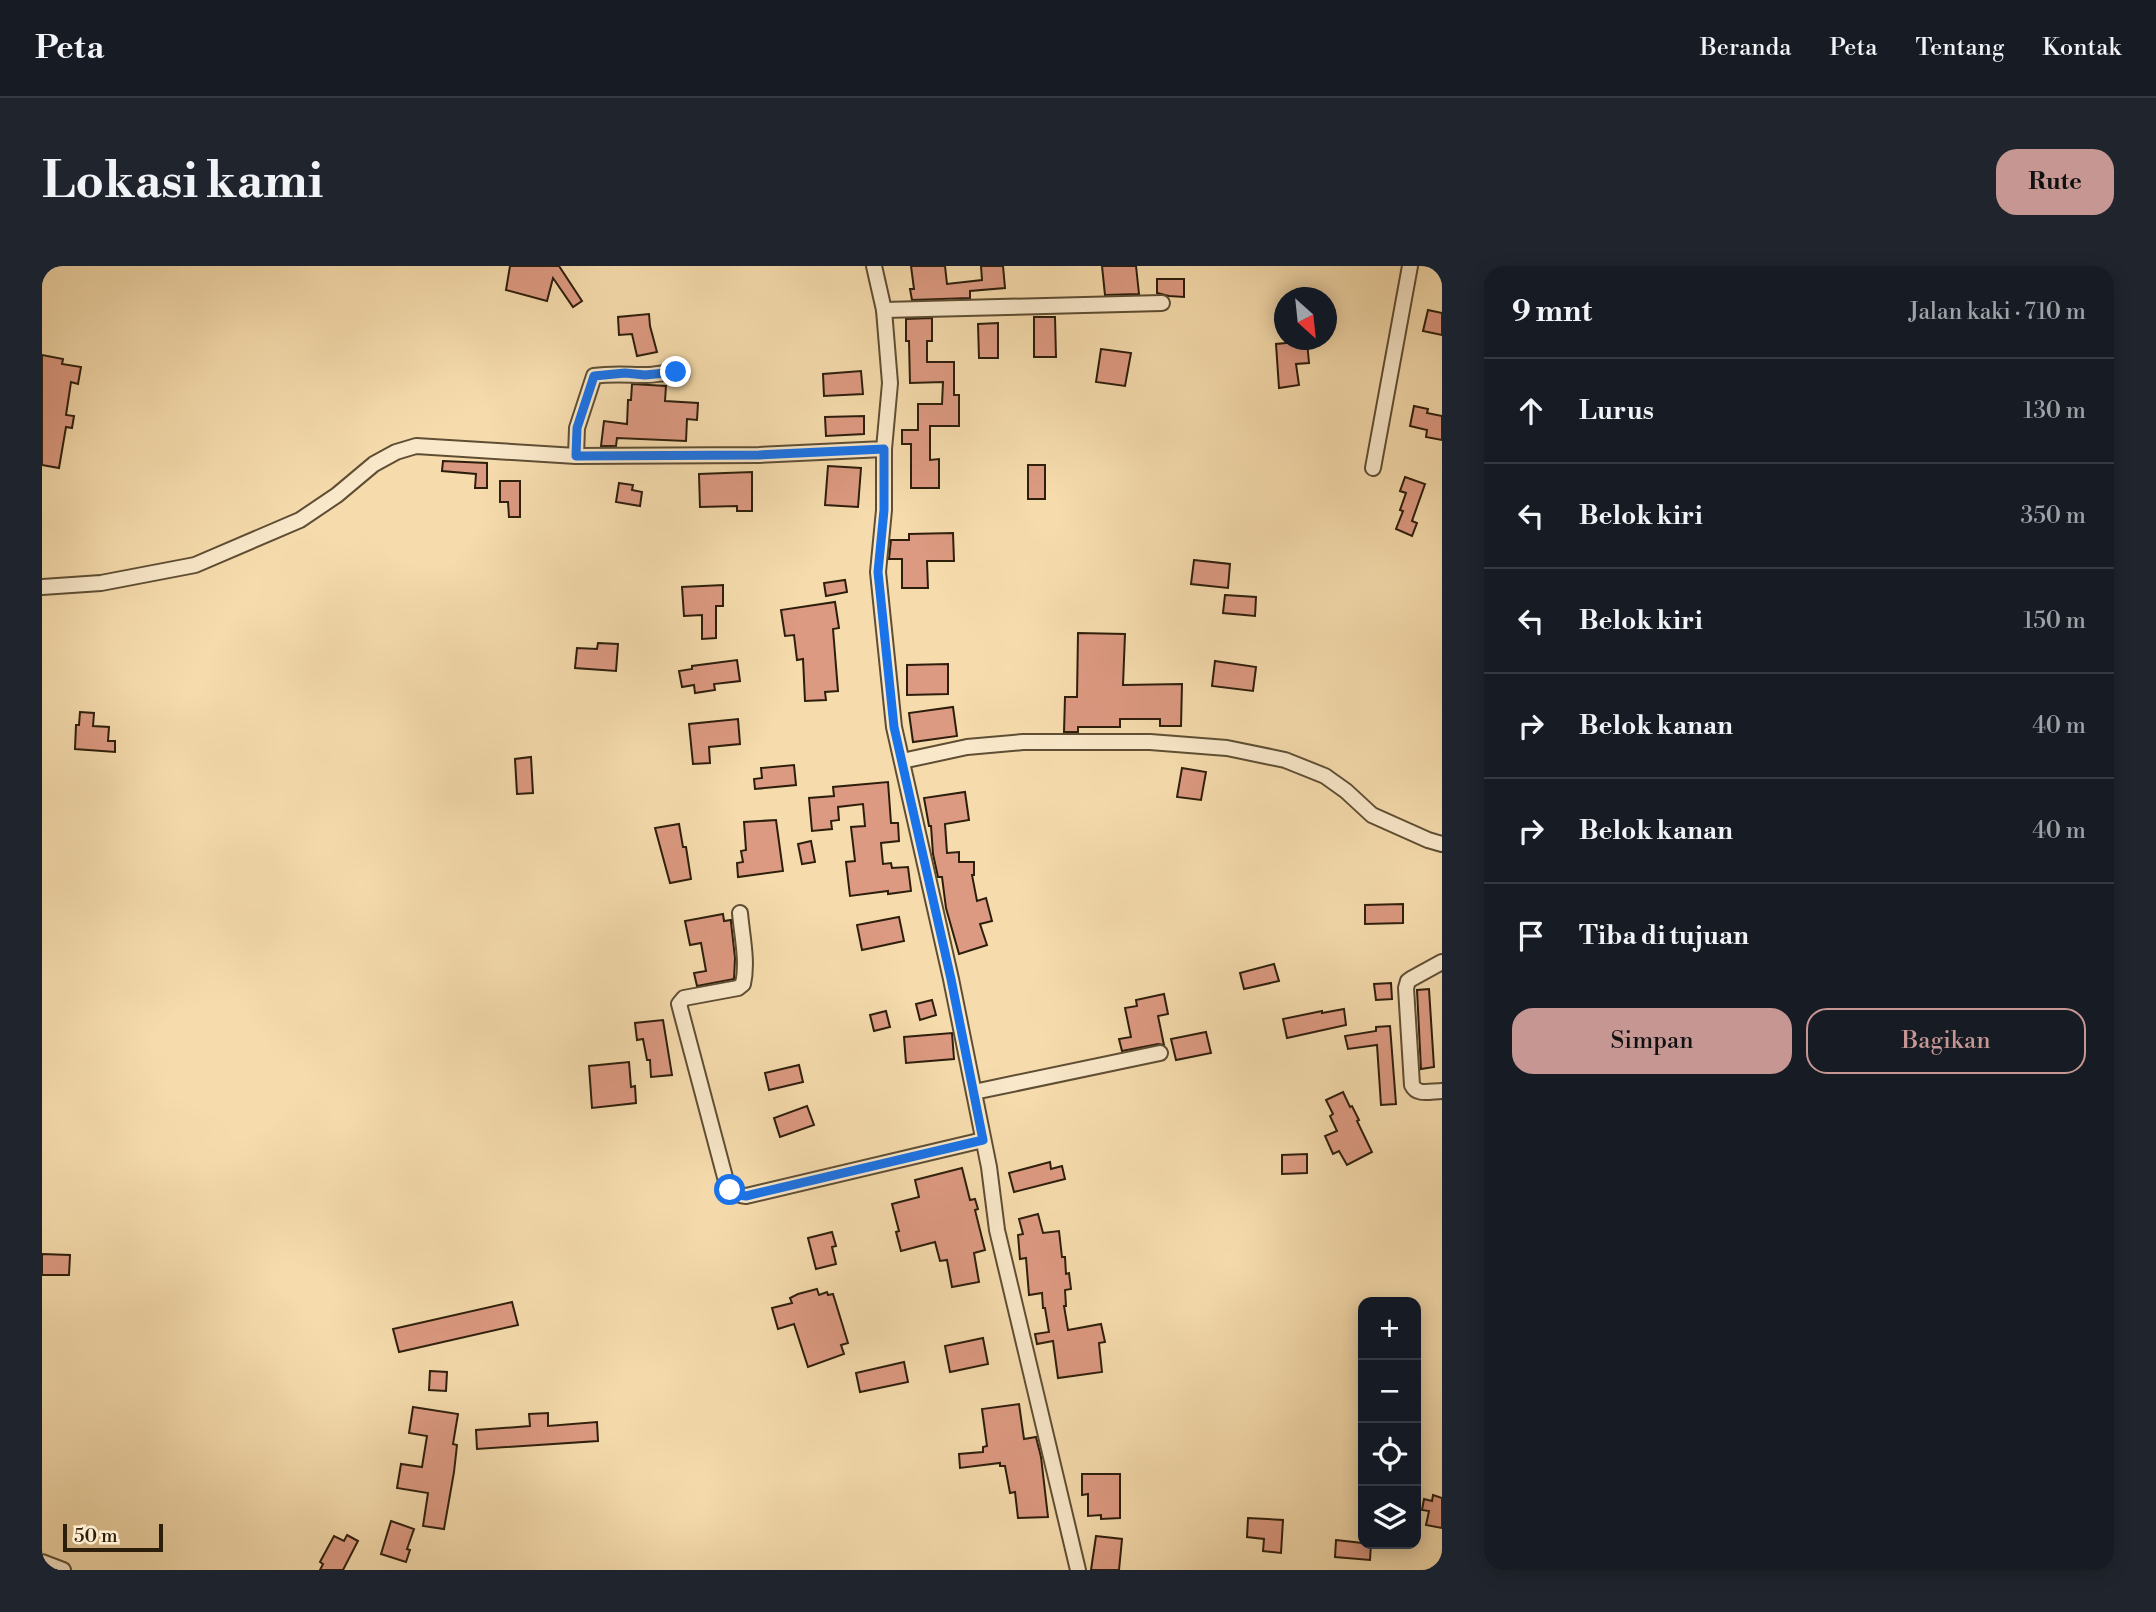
<!DOCTYPE html>
<html lang="id">
<meta charset="utf-8">
<style>
:root{--surface:#171b24;--page:#20242c;--text:#f1f3f6;--muted:#9ea1a6;--line:#363941;--accent:#c59692}
body{margin:0;font-family:"Libre Bodoni",serif;background:var(--page);color:var(--text)}
.controls{position:absolute;right:21px;bottom:21px;display:grid;overflow:hidden;border-radius:14px;box-shadow:0 4px 18px #0003}
.controls button{width:63px;height:63px;display:grid;place-items:center;padding:0;border:0;border-bottom:2px solid var(--line);background:var(--surface);color:var(--text);font:35px sans-serif}
.compass{position:absolute;left:1232px;top:21px;width:63px;height:63px;border-radius:50%;background:var(--surface);box-shadow:0 4px 18px #0003;rotate:153deg}
.scale{position:absolute;left:21px;bottom:18px;width:100px;box-sizing:border-box;padding-left:7px;border:4px solid #2d1e0c;border-top:0;font-size:19px;line-height:24px;white-space:nowrap;color:#2d1e0c;-webkit-text-stroke:5px #f9e8ca;paint-order:stroke}
.stop{position:absolute;width:21px;height:21px;margin:-16px;border:5px solid #1a73e8;border-radius:50%;background:#fff}
.stop.end{background:#1a73e8;border-color:#fff;box-shadow:0 2px 7px #0008}
.list{margin:0;padding:0;list-style:none}
h2{display:flex;justify-content:space-between;align-items:center;height:91px;margin:0;padding:0 28px;font-size:30px}
h2 small{font-size:23px;font-weight:400;color:var(--muted)}
.list li{display:grid;grid-template-columns:46px 1fr auto;gap:21px;align-items:center;box-sizing:border-box;height:105px;padding:0 28px;border-top:2px solid var(--line)}
.list b{display:block;font-size:26px;white-space:nowrap}
.list em{font-size:23px;font-style:normal;color:var(--muted)}
.actions{display:flex;gap:14px;padding:21px 28px}
.actions a{flex:1;padding:16px 0;border:2px solid var(--accent);border-radius:21px;text-align:center;font-size:24px;color:var(--accent)}
.actions .main{background:var(--accent);color:#111}
.icon{flex:none;width:38px;height:38px;fill:none;stroke:currentColor;stroke-width:2;stroke-linecap:round;stroke-linejoin:round}
.map{position:relative;flex:none;width:1400px;height:1304px;overflow:hidden;border-radius:21px}
header{display:flex;align-items:center;gap:42px;box-sizing:border-box;height:98px;padding:0 35px;background:var(--surface);border-bottom:2px solid var(--line)}
header strong{font-size:33px}
nav{display:flex;gap:38px;margin-inline-start:auto;font-size:24px}
.intro{display:flex;align-items:center;justify-content:space-between;box-sizing:border-box;height:168px;padding:0 42px}
h1{margin:0;font-size:49px}
.button{padding:18px 32px;border-radius:21px;background:var(--accent);color:#111;font-size:24px;font-weight:700}
main{display:flex;gap:42px;padding:0 42px}
aside{flex:1;background:var(--surface);border-radius:21px;box-shadow:0 4px 18px #0003}
.map>svg:first-child{display:block}
</style>
<header>
<strong>Peta</strong>
<nav><a>Beranda</a><a>Peta</a><a>Tentang</a><a>Kontak</a></nav>
</header>
<div class="intro"><h1>Lokasi kami</h1><a class="button">Rute</a></div>
<main>
<div class="map">
<svg width="1400" height="1304" viewBox="0 0 1400 1304">
<rect width="100%" height="100%" fill="#f6dcad"/>
<filter id="stains"><feTurbulence type="fractalNoise" baseFrequency=".00286" numOctaves="4"/><feColorMatrix values="0 0 0 0 .2 0 0 0 0 .09 0 0 0 0 .02 0 0 0 .5 -.17"/></filter>
<radialGradient id="worn" r=".72"><stop offset=".6" stop-color="#630" stop-opacity="0"/><stop offset="1" stop-color="#630" stop-opacity=".3"/></radialGradient>
<g fill="#dd9a82" stroke="#2d1e0c" stroke-width="2">
<polygon points="468,0 517,0 540,35 531,41 511,12 505,35 464,24"/>
<polygon points="869,0 903,0 905,18 940,14 939,0 961,0 963,22 928,25 928,32 870,34 868,23 872,23"/>
<polygon points="1060,0 1094,0 1097,28 1063,29"/>
<polygon points="1115,13 1142,13 1142,31 1127,30 1115,27"/>
<polygon points="1386,44 1400,47 1400,69 1381,65"/>
<polygon points="607,48 608,60 615,86 595,90 590,68 577,69 576,51"/>
<polygon points="992,51 1013,51 1014,91 992,91"/>
<polygon points="890,52 890,75 885,75 885,96 912,96 912,129 917,129 917,160 888,160 888,194 897,193 897,222 869,222 869,178 860,178 860,164 876,164 876,138 900,138 901,116 868,117 867,75 864,75 864,53"/>
<polygon points="956,57 956,92 937,92 936,58"/>
<polygon points="1265,75 1267,97 1254,98 1257,119 1237,122 1234,78"/>
<polygon points="1059,83 1089,87 1083,120 1054,116"/>
<polygon points="0,89 21,93 20,98 39,101 36,118 29,116 24,149 32,150 30,162 24,161 17,202 0,199"/>
<polygon points="819,105 821,128 782,130 781,108"/>
<polygon points="590,118 624,120 623,135 656,137 655,154 645,153 644,175 575,172 574,180 559,180 562,155 585,158 586,134 589,134"/>
<polygon points="1372,140 1386,143 1385,147 1400,150 1400,174 1384,171 1385,164 1368,160"/>
<polygon points="822,150 822,168 784,170 783,151"/>
<polygon points="401,195 445,197 445,222 433,222 434,208 400,205"/>
<rect x="986" y="199" width="17" height="34"/>
<polygon points="786,200 819,202 816,241 783,239"/>
<polygon points="710,206 710,245 695,245 695,240 658,241 657,208"/>
<polygon points="1363,211 1383,218 1370,255 1375,257 1370,270 1354,263 1361,245 1358,244 1364,227 1358,225"/>
<polygon points="458,215 478,215 478,251 467,251 466,236 458,236"/>
<polygon points="577,217 591,219 590,224 600,226 598,240 574,236"/>
<polygon points="911,267 912,295 885,295 886,322 860,322 860,293 847,293 849,274 867,274 867,268"/>
<polygon points="1152,294 1188,298 1186,322 1149,318"/>
<polygon points="803,314 805,326 784,330 782,317"/>
<polygon points="681,319 681,340 674,340 674,372 660,373 660,349 642,350 640,321"/>
<polygon points="1183,329 1214,331 1213,350 1181,347"/>
<polygon points="793,336 797,362 791,363 796,425 783,426 784,434 763,435 761,393 755,394 752,369 743,370 739,344"/>
<polygon points="1036,367 1083,368 1081,419 1140,418 1139,460 1118,460 1118,453 1078,453 1078,461 1036,461 1036,466 1022,466 1023,431 1035,431"/>
<polygon points="556,377 576,378 574,405 533,402 535,382 555,383"/>
<polygon points="695,394 698,415 672,418 673,424 653,427 652,419 640,421 637,405 650,403 650,400"/>
<polygon points="1173,395 1214,401 1211,425 1170,420"/>
<polygon points="906,398 906,428 865,429 865,399"/>
<polygon points="911,441 915,470 871,476 867,447"/>
<polygon points="38,446 52,447 51,460 67,461 66,475 73,475 73,486 33,483 34,459 37,459"/>
<polygon points="696,453 698,478 667,481 668,497 651,498 647,458"/>
<polygon points="489,491 491,527 475,528 473,493"/>
<polygon points="752,499 754,519 713,523 712,513 720,512 719,502"/>
<polygon points="1140,502 1164,506 1159,534 1135,531"/>
<polygon points="846,516 849,557 856,557 857,575 839,577 841,598 849,597 850,602 866,601 869,625 846,628 846,625 808,630 804,596 813,595 809,561 823,560 821,538 796,541 797,554 789,555 790,563 770,565 767,532 792,530 791,521"/>
<polygon points="923,526 927,554 903,558 905,587 917,586 917,596 932,596 932,609 930,609 935,635 944,632 950,655 938,658 945,679 917,688 904,642 900,611 896,611 891,588 889,560 887,560 882,532"/>
<polygon points="734,554 741,605 696,611 695,597 701,596 699,585 704,584 702,556"/>
<polygon points="637,558 641,581 644,581 649,613 628,617 613,562"/>
<polygon points="769,575 773,596 760,598 756,578"/>
<polygon points="1361,638 1361,657 1323,658 1323,639"/>
<polygon points="681,648 682,655 689,654 689,656 693,692 692,713 655,720 652,707 664,705 659,677 648,679 643,655"/>
<polygon points="857,651 862,675 820,684 815,659"/>
<polygon points="1232,698 1237,715 1202,723 1198,707"/>
<polygon points="1349,717 1350,733 1334,734 1332,718"/>
<polygon points="1387,723 1392,801 1379,803 1375,724"/>
<polygon points="1122,728 1126,748 1116,750 1122,779 1116,778 1080,785 1077,773 1089,771 1083,742 1095,740 1094,734"/>
<polygon points="890,734 894,749 878,754 874,738"/>
<polygon points="1302,743 1304,759 1245,772 1241,753 1280,745 1280,747"/>
<polygon points="844,745 848,761 832,765 828,749"/>
<polygon points="621,754 630,809 609,811 608,794 605,794 601,773 595,774 593,757"/>
<polygon points="1348,760 1354,838 1339,839 1335,779 1306,783 1303,770 1334,765 1334,761"/>
<polygon points="1164,766 1169,787 1134,794 1129,773"/>
<polygon points="910,767 912,793 864,797 862,771"/>
<polygon points="587,796 589,821 593,820 594,837 550,842 547,800"/>
<polygon points="757,799 761,816 727,824 723,807"/>
<polygon points="1301,826 1308,841 1310,840 1317,854 1315,855 1330,886 1305,899 1297,885 1291,888 1283,870 1295,865 1288,850 1291,848 1284,834"/>
<polygon points="765,840 772,859 738,871 732,852"/>
<polygon points="1265,888 1265,907 1240,908 1240,889"/>
<polygon points="1008,896 1009,903 1020,900 1023,913 972,926 967,907"/>
<polygon points="920,902 928,934 933,933 936,943 933,944 943,984 932,987 937,1016 910,1021 905,994 898,995 893,976 859,985 854,966 857,965 850,938 877,931 873,914"/>
<polygon points="996,948 1001,967 1017,965 1020,991 1023,991 1024,1008 1027,1007 1029,1023 1023,1024 1024,1040 1022,1040 1026,1064 1059,1058 1063,1076 1057,1077 1060,1106 1016,1112 1011,1075 995,1078 993,1068 1007,1066 1003,1042 1001,1042 1000,1027 987,1029 984,992 978,993 976,969 981,968 977,953"/>
<polygon points="790,966 794,980 790,981 794,998 774,1003 766,972"/>
<polygon points="0,988 28,989 27,1009 0,1009"/>
<polygon points="775,1023 777,1029 785,1026 786,1029 791,1028 806,1077 799,1079 802,1088 766,1101 752,1058 736,1063 730,1042 750,1037 748,1032 756,1028"/>
<polygon points="470,1036 476,1059 357,1086 351,1063"/>
<polygon points="941,1072 946,1098 908,1106 903,1080"/>
<polygon points="862,1096 866,1116 818,1126 814,1107"/>
<polygon points="388,1105 405,1106 404,1125 387,1124"/>
<polygon points="977,1138 982,1173 994,1171 999,1191 1006,1251 976,1252 973,1226 968,1227 963,1200 958,1200 958,1197 918,1202 917,1188 941,1186 941,1181 945,1180 940,1143"/>
<polygon points="371,1141 416,1148 411,1178 415,1179 412,1206 402,1263 381,1260 386,1227 355,1222 359,1198 380,1201 385,1170 367,1167"/>
<polygon points="506,1147 506,1160 555,1156 556,1175 435,1183 434,1164 488,1160 487,1148"/>
<polygon points="1040,1208 1078,1208 1078,1252 1059,1253 1059,1249 1046,1250 1046,1228 1040,1229"/>
<polygon points="1391,1229 1400,1232 1400,1262 1384,1259 1387,1245 1380,1244 1382,1233 1390,1235"/>
<polygon points="1206,1252 1241,1254 1239,1287 1221,1285 1222,1273 1205,1271"/>
<polygon points="349,1255 372,1263 365,1283 368,1284 364,1296 339,1288"/>
<polygon points="305,1269 316,1275 301,1304 278,1304 281,1298 278,1296 292,1270 302,1275"/>
<polygon points="1054,1270 1080,1273 1077,1304 1049,1304"/>
<polygon points="1294,1274 1329,1278 1328,1294 1293,1291"/>
</g>
<g fill="none" stroke-linecap="round" stroke-linejoin="round">
<g stroke="#5f4e34" stroke-width="18">
<g id="street">
<polyline points="842,44 1120,37"/>
<polyline points="842,183 842,244 836,306 852,461 909,713 947,901 955,964 1036,1304"/>
<path d="M534 190 535 162 552 110C571 107 586 109 605 109 617 109 629 104 640 108"/>
<polyline points="1331,202 1368,0"/>
<polyline points="0,321 59,317 153,299 258,254 295,229 332,198 354,186 374,180 534,190 717,189 842,183 848,117 842,44 832,0"/>
<polyline points="860,495 925,481 981,476 1108,476 1185,482 1243,494 1283,510 1304,525 1330,549 1386,574 1400,578"/>
<path d="M698 647C700 670 706 696 701 718L696 722 642 732 637 738 684 915C689 925 693 929 704 930L941 874"/>
<path d="M1400 696 1369 713 1366 715 1364 722 1370 819C1375 830 1389 825 1400 825"/>
<polyline points="932,826 1118,787"/>
<polyline points="0,1296 21,1304"/>
</g>
</g>
<use href="#street" stroke="#f9e8ca" stroke-width="14"/>
</g>
<g fill="none" stroke-linecap="round" stroke-linejoin="round">
<polyline stroke="#1a73e8" stroke-width="9" points="634,106 603,109 583,107 552,110 535,162 534,190 717,189 842,183 842,244 836,306 852,461 909,713 941,874 704,930 696,929 688,924"/>
</g>
<rect width="100%" height="100%" filter="url(#stains)"/>
<rect width="100%" height="100%" fill="url(#worn)"/>
</svg>
<div class="controls">
<button>+</button>
<button>−</button>
<button><svg class="icon" aria-label="locate" viewBox="0 0 24 24"><circle cx="12" cy="12" r="6"/><path d="M12 2v4M12 18v4M2 12h4M18 12h4"/></svg></button>
<button><svg class="icon" aria-label="layers" viewBox="0 0 24 24"><path d="M12 4l9 5-9 5-9-5zM3 14l9 5 9-5"/></svg></button>
</div>
<svg class="compass" viewBox="-18 -18 36 36"><path d="M0-13l5 13h-10z" fill="#e53935"/><path d="M0 13l5-13h-10z" fill="#9ea1a6"/></svg>
<div class="scale">50 m</div>
<div class="stop" style="left:688px;top:924px"></div>
<div class="stop end" style="left:634px;top:106px"></div>
</div>
<aside>
<h2>9 mnt<small>Jalan kaki · 710 m</small></h2>
<ul class="list">
<li><svg class="icon" aria-label="ahead" viewBox="0 0 24 24"><path d="M12 20V5M6 11l6-6 6 6"/></svg><div><b>Lurus</b></div><em>130 m</em></li>
<li><svg class="icon" aria-label="left" viewBox="0 0 24 24"><path d="M17 20v-9H6M10 6l-5 5 5 5"/></svg><div><b>Belok kiri</b></div><em>350 m</em></li>
<li><svg class="icon" aria-label="left" viewBox="0 0 24 24"><path d="M17 20v-9H6M10 6l-5 5 5 5"/></svg><div><b>Belok kiri</b></div><em>150 m</em></li>
<li><svg class="icon" aria-label="right" viewBox="0 0 24 24"><path d="M7 20v-9h11M14 6l5 5-5 5"/></svg><div><b>Belok kanan</b></div><em>40 m</em></li>
<li><svg class="icon" aria-label="right" viewBox="0 0 24 24"><path d="M7 20v-9h11M14 6l5 5-5 5"/></svg><div><b>Belok kanan</b></div><em>40 m</em></li>
<li><svg class="icon" aria-label="arrive" viewBox="0 0 24 24"><path d="M6 21V4h12l-3 4 3 4H6"/></svg><div><b>Tiba di tujuan</b></div></li>
</ul>
<div class="actions"><a class="main">Simpan</a><a>Bagikan</a></div>
</aside>
</main>
